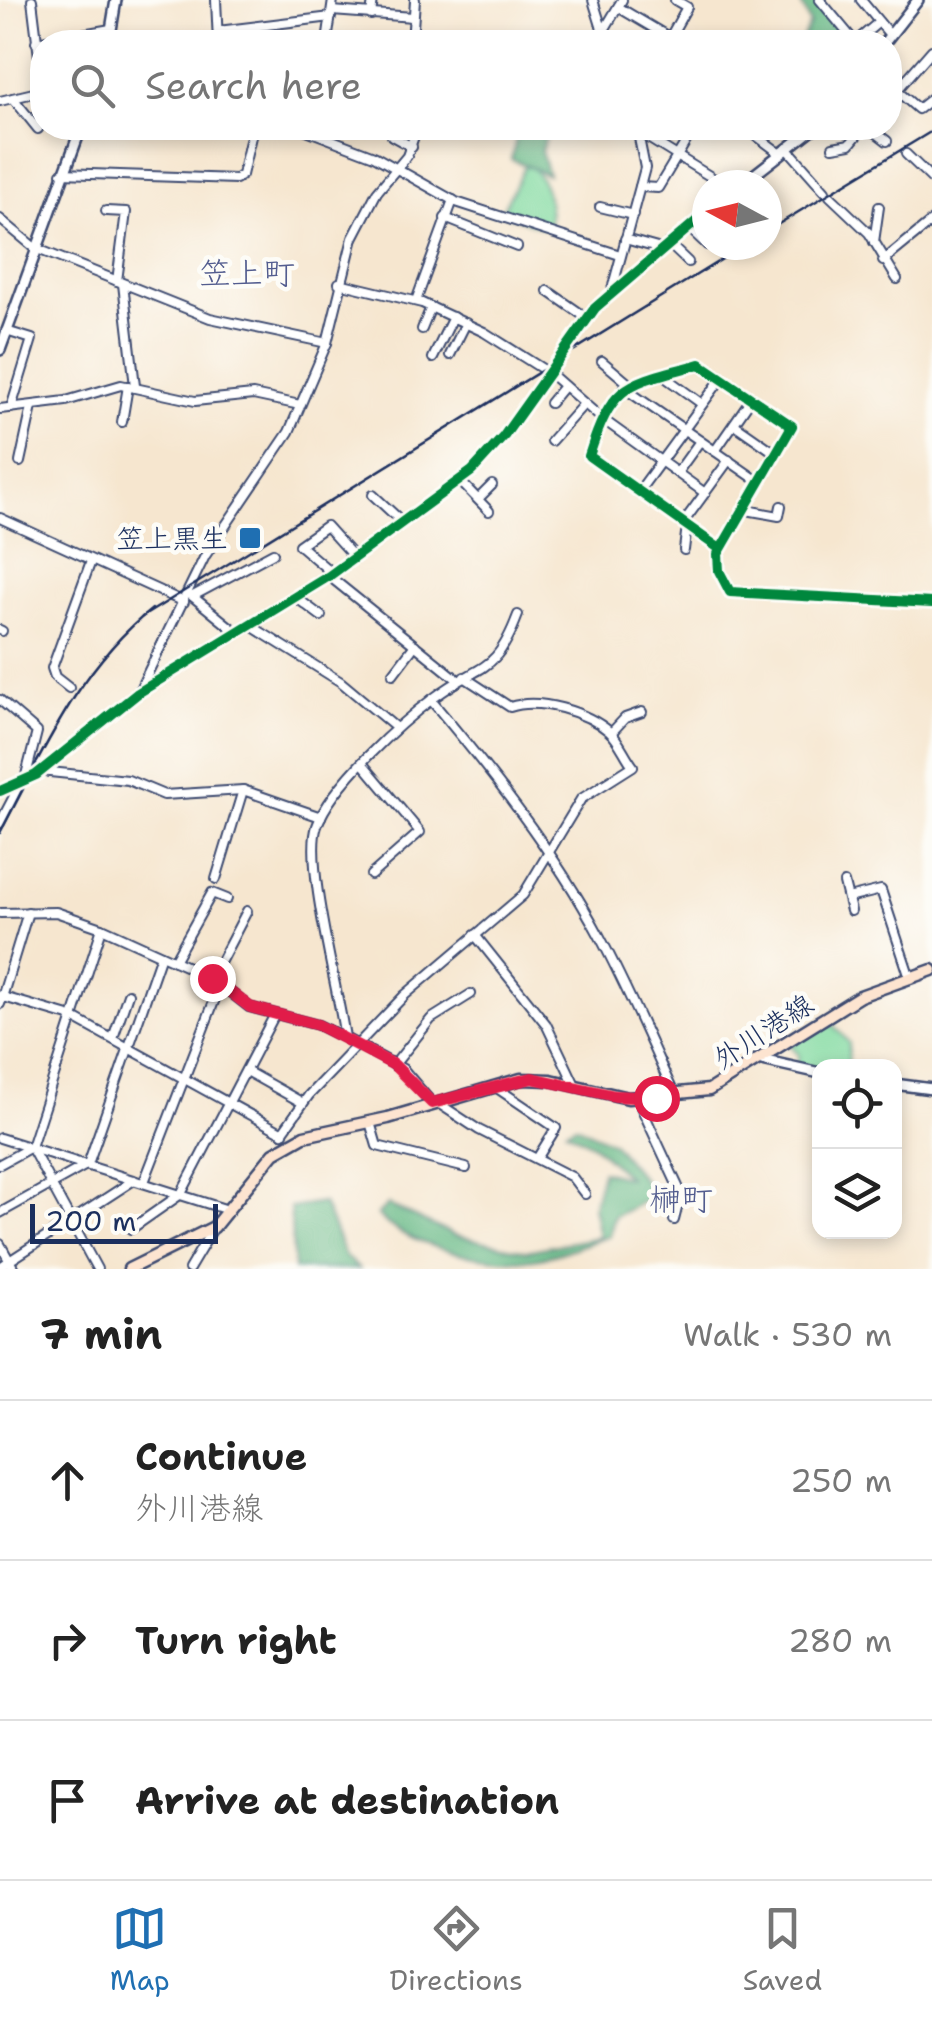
<!DOCTYPE html>
<meta charset="utf-8">
<style>
:root{--surface:#fff;--page:#f2f2f2;--text:#222;--muted:#767676;--line:#e0e0e0;--accent:#1f6fb2}
body{margin:0;font-family:"Shantell Sans","Klee One",sans-serif;background:var(--page);color:var(--text)}
.controls{position:absolute;right:30px;bottom:30px;display:grid;overflow:hidden;border-radius:20px;box-shadow:0 5px 15px #0003}
.controls button{width:90px;height:90px;display:grid;place-items:center;padding:0;border:0;border-bottom:2px solid var(--line);background:var(--surface);color:var(--text);font:50px sans-serif}
.compass{position:absolute;left:692px;top:170px;width:90px;height:90px;border-radius:50%;background:var(--surface);box-shadow:0 5px 15px #0003;rotate:277deg}
.scale{position:absolute;left:30px;bottom:25px;width:188px;box-sizing:border-box;padding-left:10px;border:5px solid #1b2f5e;border-top:0;font-size:28px;line-height:35px;white-space:nowrap;color:#1b2f5e;-webkit-text-stroke:8px #fdfcf7;paint-order:stroke}
.stop{position:absolute;width:30px;height:30px;margin:-22px;border:8px solid #e11d48;border-radius:50%;background:#fff}
.stop.end{background:#e11d48;border-color:#fff;box-shadow:0 2px 10px #0008}
.list{margin:0;padding:0;list-style:none}
h2{display:flex;justify-content:space-between;align-items:center;height:130px;margin:0;padding:0 40px;font-size:42px}
h2 small{font-size:32px;font-weight:400;color:var(--muted)}
.list li{display:grid;grid-template-columns:65px 1fr auto;gap:30px;align-items:center;box-sizing:border-box;height:160px;padding:0 40px;border-top:2px solid var(--line)}
.list b{display:block;font-size:38px;white-space:nowrap}
.list p{margin:0;font-size:32px;white-space:nowrap;color:var(--muted)}
.list em{font-size:32px;font-style:normal;color:var(--muted)}
.icon{flex:none;width:55px;height:55px;fill:none;stroke:currentColor;stroke-width:2;stroke-linecap:round;stroke-linejoin:round}
.map{position:relative;flex:none;width:932px;height:1269px;overflow:hidden}
.search{position:absolute;background:var(--surface);box-shadow:0 5px 15px #0003;left:30px;right:30px;top:30px;height:110px;display:flex;align-items:center;gap:25px;box-sizing:border-box;padding:0 35px;border-radius:40px;color:var(--muted);font-size:38px}
.sheet{height:610px;background:var(--surface)}
nav{display:flex;justify-content:space-around;align-items:center;box-sizing:border-box;height:140px;border-top:2px solid var(--line);background:var(--surface);font-size:28px;color:var(--muted)}
nav a{display:grid;justify-items:center;gap:5px}
nav .on{color:var(--accent)}
.map>svg:first-child{display:block}
</style>
<div class="map">
<svg width="932" height="1269" viewBox="0 0 932 1269">
<rect width="100%" height="100%" fill="#fdfcf7"/>
<filter id="ink" filterUnits="userSpaceOnUse"><feTurbulence type="fractalNoise" baseFrequency=".01" numOctaves="2"/><feDisplacementMap in="SourceGraphic" scale="20" xChannelSelector="R" yChannelSelector="G"/><feConvolveMatrix kernelMatrix="1 2 1 2 8 2 1 2 1" color-interpolation-filters="sRGB"/></filter>
<filter id="wash" filterUnits="userSpaceOnUse"><feTurbulence type="fractalNoise" baseFrequency=".0048" numOctaves="4" result="noise"/><feDisplacementMap in="SourceGraphic" scale="40" xChannelSelector="R" yChannelSelector="G"/><feGaussianBlur stdDeviation="2.25" result="paint"/><feColorMatrix in="noise" values="0 0 0 0 0 0 0 0 0 0 0 0 0 0 0 0 0 1.4 0 .05"/><feComposite in="paint" operator="in"/></filter>
<g filter="url(#wash)">
<rect width="100%" height="100%" fill="#f6e6cf"/>
<g fill="#7fd99f" stroke="#4d847e" stroke-width="2.5">
<path d="M524 167H532C548 184 552 207 548 229L501 213Z"/>
<polygon points="828,1019 849,1043 848,1066 820,1066 819,1070 796,1065 799,1055 790,1045"/>
</g>
<g fill="#67b986" stroke="#417472" stroke-width="2.5">
<polygon points="800,0 817,0 851,42 801,42 810,24"/>
<polygon points="519,128 549,128 541,151 548,175 511,159"/>
<path d="M576 1125 613 1143 651 1189 652 1197 614 1217 610 1236C582 1244 546 1261 518 1260 473 1260 408 1246 377 1215L388 1205 454 1235 526 1251 599 1237 593 1206 602 1171 629 1178 593 1145 566 1130Z"/>
<polygon points="323,1203 345,1256 359,1269 294,1269 290,1208"/>
</g>
</g>
<g filter="url(#ink)">
<g fill="none" stroke-linecap="round" stroke-linejoin="round">
<g stroke="#3c4a6f" stroke-width="12">
<g id="minor">
<polyline points="32,0 42,81"/>
<polyline points="216,0 218,42"/>
<polyline points="593,0 606,42"/>
<polyline points="820,0 855,42"/>
<polyline points="861,0 890,35"/>
<polyline points="618,7 677,42"/>
<polyline points="332,11 413,17"/>
<polyline points="371,15 373,0"/>
<polyline points="218,31 331,17"/>
<polyline points="603,32 622,0"/>
<polyline points="669,39 687,7 675,0"/>
<polyline points="36,42 111,29"/>
<polyline points="327,42 333,0"/>
<polyline points="412,42 415,0"/>
<polyline points="855,42 879,22"/>
<polyline points="896,90 918,109 932,98"/>
<polyline points="13,98 38,129"/>
<polyline points="890,98 932,50"/>
<polyline points="0,101 42,91"/>
<polyline points="123,128 194,129"/>
<polyline points="301,128 374,156 456,202 620,255"/>
<polyline points="746,128 781,154"/>
<polyline points="870,128 887,141"/>
<polyline points="640,133 724,185"/>
<polyline points="392,136 412,147"/>
<polyline points="833,147 850,144 863,128"/>
<polyline points="787,148 825,191"/>
<polyline points="906,154 932,179"/>
<polyline points="62,173 236,179 242,175 253,128"/>
<polyline points="640,187 658,188 694,128"/>
<polyline points="830,196 869,233 897,279"/>
<polyline points="600,207 633,215"/>
<polyline points="106,211 126,212 117,281"/>
<polyline points="445,218 517,247"/>
<polyline points="0,219 35,248 210,318 327,343"/>
<polyline points="688,227 707,245"/>
<polyline points="625,239 661,249"/>
<polyline points="874,242 879,207"/>
<polyline points="668,243 688,262"/>
<polyline points="883,261 932,221"/>
<polyline points="339,283 422,303 484,332 552,375 601,418 705,493"/>
<polyline points="123,284 135,386"/>
<polyline points="548,291 587,318"/>
<polyline points="611,293 645,168 637,128"/>
<polyline points="416,301 453,200"/>
<polyline points="422,329 431,307"/>
<polyline points="6,331 32,339 11,408"/>
<polyline points="450,355 466,323"/>
<polyline points="433,358 453,317"/>
<polyline points="602,361 628,383"/>
<polyline points="662,375 702,404"/>
<polyline points="624,388 761,483"/>
<polyline points="550,403 564,386"/>
<polyline points="0,409 66,401 121,385 195,401 253,395 300,405"/>
<polyline points="122,422 128,386"/>
<polyline points="734,424 777,454"/>
<polyline points="551,441 584,404"/>
<polyline points="715,451 751,399"/>
<polyline points="20,462 32,407"/>
<polyline points="677,473 700,441"/>
<polyline points="459,480 489,511"/>
<polyline points="639,491 721,379"/>
<polyline points="373,495 400,520"/>
<polyline points="478,499 492,485"/>
<polyline points="746,510 779,516 781,506"/>
<polyline points="0,518 184,602"/>
<polyline points="683,523 729,460"/>
<path d="M720 549 589 456C613 380 629 384 700 364L792 426 718 554 719 571 730 592 932 603"/>
<polyline points="684,550 687,525"/>
<polyline points="332,573 299,545 326,526 353,556"/>
<polyline points="329,576 458,680"/>
<polyline points="192,596 235,631"/>
<polyline points="193,596 273,553"/>
<polyline points="294,596 321,616"/>
<polyline points="248,624 341,682 395,727"/>
<polyline points="0,630 2,631"/>
<polyline points="393,674 415,645"/>
<polyline points="69,688 55,677 52,668 91,561"/>
<polyline points="138,693 205,556 289,432 327,343 353,238 377,192 407,156 417,128"/>
<polyline points="0,700 37,732 25,779"/>
<path d="M431 700C492 773 554 851 599 935 627 987 650 1041 674 1094"/>
<polyline points="611,733 625,718 642,712"/>
<polyline points="363,764 420,832 371,875"/>
<polyline points="40,771 128,780 164,795 243,790 321,817"/>
<polyline points="0,823 23,779"/>
<polyline points="216,879 243,790"/>
<polyline points="844,883 851,911"/>
<polyline points="848,898 881,890 910,978"/>
<polyline points="0,913 56,912 102,928 212,978 249,1007 318,1025 345,1038 403,1069 432,1103"/>
<polyline points="475,935 546,1024 575,1085"/>
<polyline points="174,961 212,893 227,899"/>
<polyline points="212,978 247,911"/>
<polyline points="0,996 72,1017 283,1133"/>
<polyline points="0,1004 28,912"/>
<polyline points="113,1038 128,994"/>
<path d="M345 1038C339 993 304 862 317 826 331 785 401 722 435 697 481 662 495 676 518 615"/>
<polyline points="394,1065 431,1019 471,994"/>
<polyline points="246,1071 303,1103"/>
<polyline points="494,1086 556,1128 538,1157"/>
<polyline points="641,1098 641,1107 681,1193 674,1220"/>
<polyline points="438,1103 479,1130 572,1177 585,1194"/>
<polyline points="370,1122 377,1146 466,1168"/>
<path d="M282 1133 309 1095 405 995 523 895 581 799 633 766C625 756 619 740 610 732 587 712 539 697 510 707L464 677"/>
<polyline points="0,1138 228,1210"/>
<polyline points="31,1147 97,1269"/>
<polyline points="0,1164 31,1147 102,928"/>
<polyline points="144,1182 220,986"/>
<polyline points="0,1213 88,1164 161,955"/>
<polyline points="131,1229 181,1194 275,1014"/>
<polyline points="0,1244 14,1269"/>
<polyline points="0,1267 134,1180"/>
<polyline points="189,1269 214,1227"/>
</g>
</g>
<g stroke="#3c4a6f" stroke-width="14">
<g id="tertiary">
<polyline points="109,42 116,0"/>
<polyline points="885,42 918,0"/>
<polyline points="741,185 814,128"/>
<polyline points="0,350 81,128"/>
<polyline points="0,791 36,775 138,693 329,576 472,471 504,436 595,308 707,212"/>
<polyline points="762,1060 820,1073"/>
<polyline points="894,1084 932,1089"/>
</g>
</g>
<g stroke="#3c4a6f" stroke-width="15">
<polyline id="secondary" points="129,1269 214,1227 274,1153 304,1136 388,1118 521,1079 551,1080 628,1098 709,1090 860,996 932,970"/>
</g>
<use href="#minor" stroke="#fff" stroke-width="8"/>
<use href="#tertiary" stroke="#fff" stroke-width="9"/>
<use href="#secondary" stroke="#fde4d0" stroke-width="10"/>
<g stroke="#1b2f5e" stroke-width="2.5">
<polyline points="767,231 932,131"/>
<polyline points="142,617 745,245"/>
<path d="M0 833C42 753 80 666 152 609"/>
</g>
<g stroke="#fdfcf7" stroke-width="16">
<g id="cycleway">
<path d="M720 549 589 456C613 380 629 384 700 364L792 426 718 554 719 571 730 592 932 603"/>
<polyline points="0,791 36,775 138,693 329,576 472,471 504,436 595,308 707,212"/>
</g>
</g>
<use href="#cycleway" stroke="#00873e" stroke-width="10"/>
</g>
</g>
<g fill="none" stroke-linecap="round" stroke-linejoin="round" filter="url(#ink)">
<polyline stroke="#e11d48" stroke-width="12" points="212,978 250,1007 318,1025 394,1065 432,1103 532,1078 615,1096 656,1098"/>
</g>
<rect fill="#1f6fb2" stroke="#fdfcf7" stroke-width="4" x="238" y="526" width="24" height="24" rx="5"/>
<g text-anchor="middle" stroke-width="9" stroke-linejoin="round" paint-order="stroke">
<g font-size="28" fill="#1b2f5e" stroke="#fdfcf7" text-anchor="end">
<text x="228" y="548">笠上黒生</text>
</g>
<g font-size="28" fill="#1b2f5e" stroke="#fdfcf7">
<text transform="translate(763 1031) rotate(-33)" y="10">外川港線</text>
</g>
<g font-size="32" fill="#535d8f" stroke="#fdfcf7">
<text x="247" y="284">笠上町</text>
<text x="681" y="1210">榊町</text>
</g>
</g>
</svg>
<div class="controls">
<button><svg class="icon" aria-label="locate" viewBox="0 0 24 24"><circle cx="12" cy="12" r="6"/><path d="M12 2v4M12 18v4M2 12h4M18 12h4"/></svg></button>
<button><svg class="icon" aria-label="layers" viewBox="0 0 24 24"><path d="M12 4l9 5-9 5-9-5zM3 14l9 5 9-5"/></svg></button>
</div>
<svg class="compass" viewBox="-18 -18 36 36"><path d="M0-13l5 13h-10z" fill="#e53935"/><path d="M0 13l5-13h-10z" fill="#767676"/></svg>
<div class="scale">200 m</div>
<div class="stop" style="left:656px;top:1098px"></div>
<div class="stop end" style="left:212px;top:978px"></div>
<div class="search"><svg class="icon" aria-label="search" viewBox="0 0 24 24"><circle cx="10" cy="10" r="6"/><path d="M15 15l6 6"/></svg>Search here</div>
</div>
<section class="sheet">
<h2>7 min<small>Walk · 530 m</small></h2>
<ul class="list">
<li><svg class="icon" aria-label="ahead" viewBox="0 0 24 24"><path d="M12 20V5M6 11l6-6 6 6"/></svg><div><b>Continue</b><p>外川港線</p></div><em>250 m</em></li>
<li><svg class="icon" aria-label="right" viewBox="0 0 24 24"><path d="M7 20v-9h11M14 6l5 5-5 5"/></svg><div><b>Turn right</b></div><em>280 m</em></li>
<li><svg class="icon" aria-label="arrive" viewBox="0 0 24 24"><path d="M6 21V4h12l-3 4 3 4H6"/></svg><div><b>Arrive at destination</b></div></li>
</ul>
</section>
<nav>
<a class="on"><svg class="icon" aria-label="map" viewBox="0 0 24 24"><path d="M3 6l6-2 6 2 6-2v14l-6 2-6-2-6 2zM9 4v14M15 6v14"/></svg>Map</a>
<a><svg class="icon" aria-label="directions" viewBox="0 0 24 24"><path d="M12 3l9 9-9 9-9-9zM9 14v-3h6M13 9l2 2-2 2"/></svg>Directions</a>
<a><svg class="icon" aria-label="saved" viewBox="0 0 24 24"><path d="M7 4h10v16l-5-4-5 4z"/></svg>Saved</a>
</nav>
